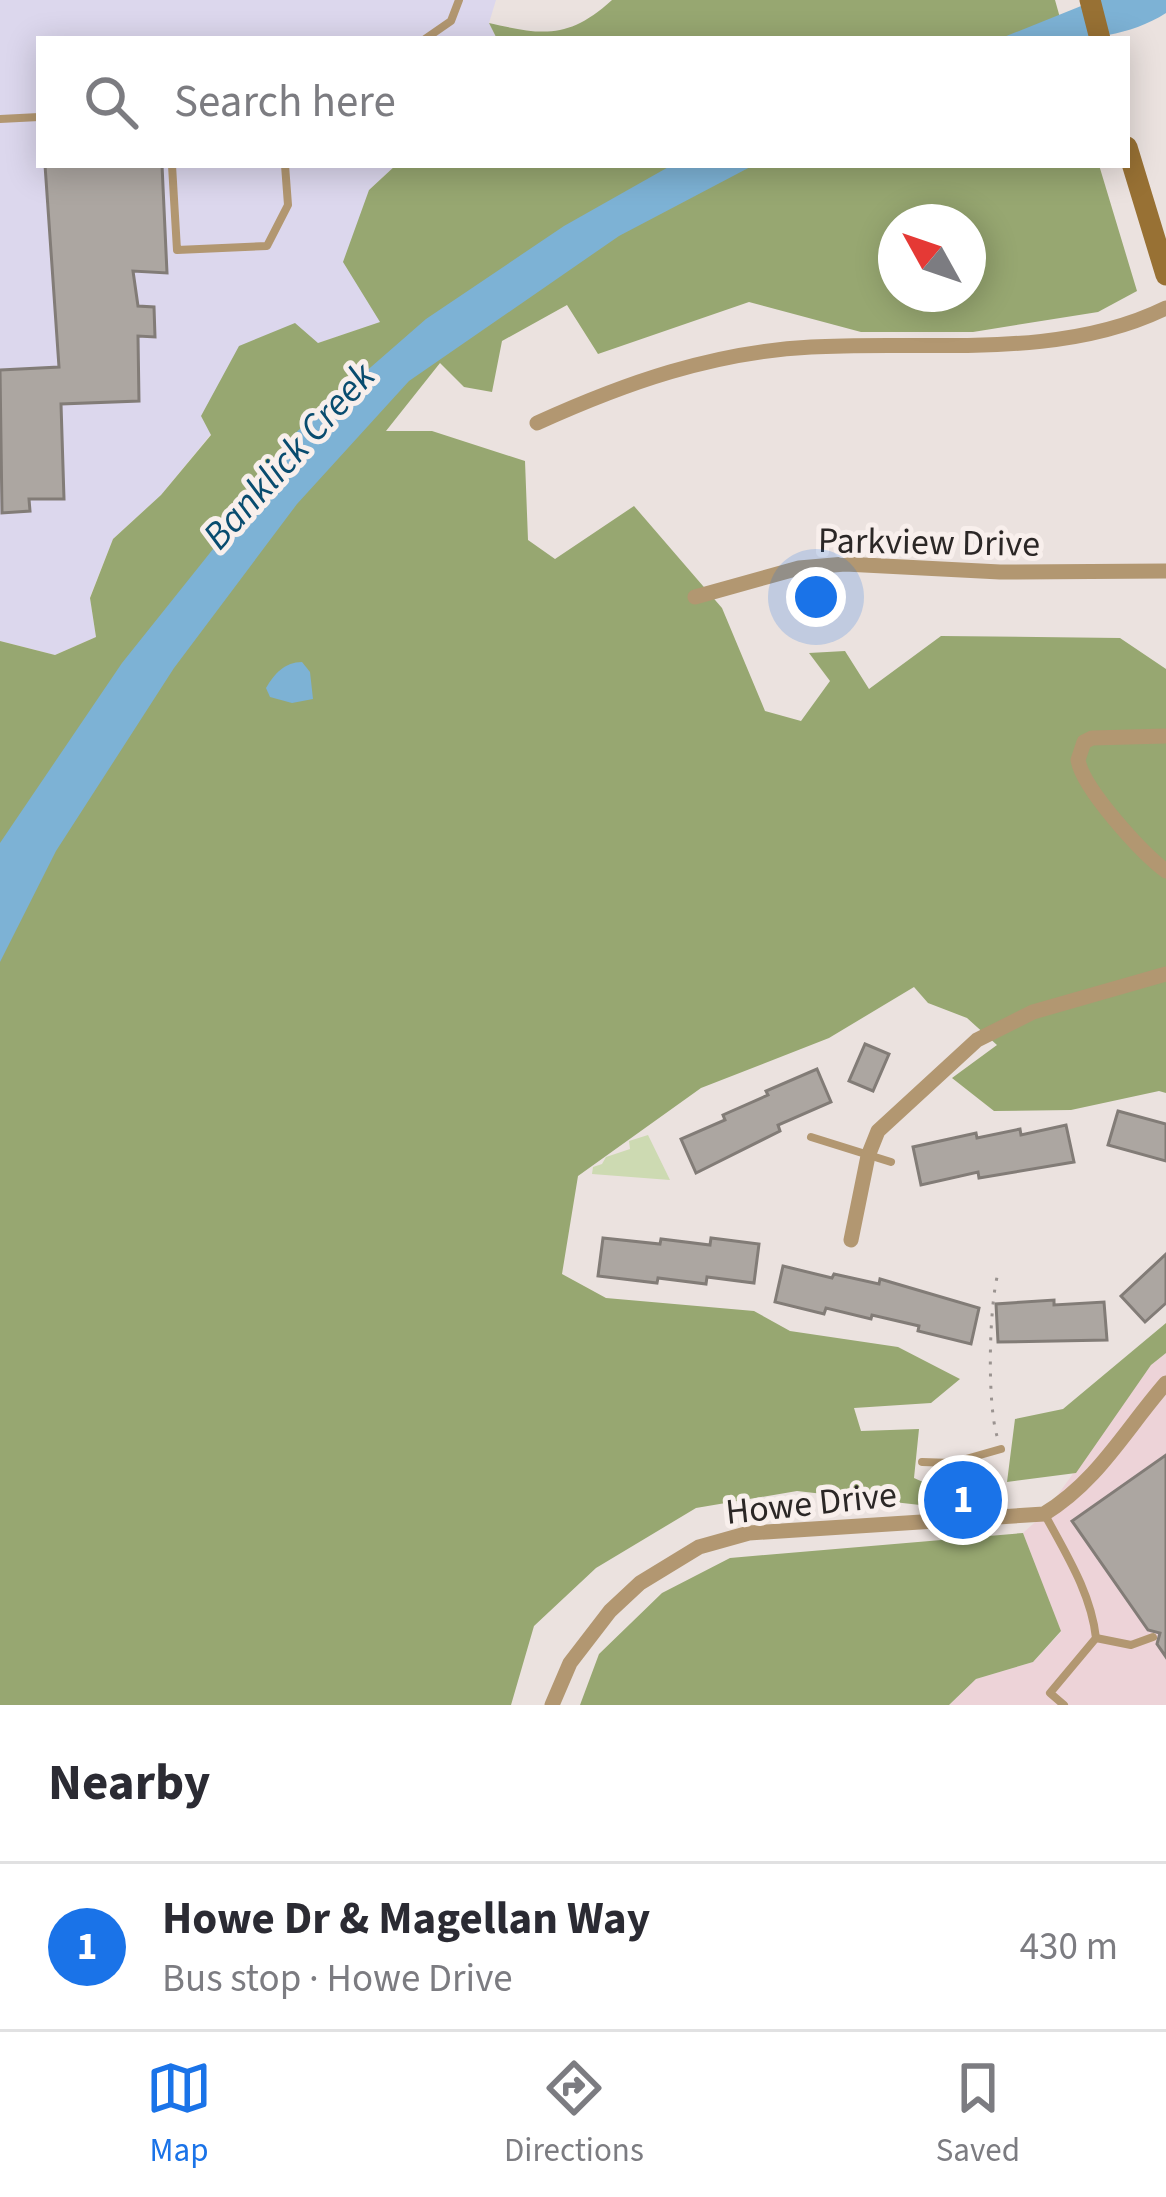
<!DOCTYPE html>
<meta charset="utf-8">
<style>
:root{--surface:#fff;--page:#f2f2f3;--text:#2b2b33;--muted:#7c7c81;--line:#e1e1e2;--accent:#1a73e8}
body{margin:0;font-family:"Source Sans 3",sans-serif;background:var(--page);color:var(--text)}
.compass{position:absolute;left:878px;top:204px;width:108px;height:108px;border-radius:50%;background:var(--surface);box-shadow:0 6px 30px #0003;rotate:310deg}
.you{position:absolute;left:816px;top:597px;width:42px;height:42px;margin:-30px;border:9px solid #fff;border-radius:50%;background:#1a73e8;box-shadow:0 0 0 18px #1a73e833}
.badge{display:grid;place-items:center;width:78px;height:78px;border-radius:50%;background:var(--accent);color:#fff;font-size:39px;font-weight:700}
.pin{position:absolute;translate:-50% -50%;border:6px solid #fff;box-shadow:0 3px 12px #0006}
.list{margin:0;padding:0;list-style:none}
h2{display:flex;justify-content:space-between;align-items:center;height:156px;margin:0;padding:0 48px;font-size:51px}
h2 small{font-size:39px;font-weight:400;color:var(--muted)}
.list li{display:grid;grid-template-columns:78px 1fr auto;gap:36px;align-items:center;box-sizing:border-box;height:168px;padding:0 48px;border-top:3px solid var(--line)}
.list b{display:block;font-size:45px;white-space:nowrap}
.list p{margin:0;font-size:39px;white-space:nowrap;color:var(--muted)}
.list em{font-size:39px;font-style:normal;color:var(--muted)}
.icon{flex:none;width:66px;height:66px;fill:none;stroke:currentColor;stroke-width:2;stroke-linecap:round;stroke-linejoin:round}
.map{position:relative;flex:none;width:1166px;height:1705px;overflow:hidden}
.search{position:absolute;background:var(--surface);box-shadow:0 6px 30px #0003;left:36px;right:36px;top:36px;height:132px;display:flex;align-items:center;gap:30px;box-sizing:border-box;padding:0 42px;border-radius:0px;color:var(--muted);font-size:45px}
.sheet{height:324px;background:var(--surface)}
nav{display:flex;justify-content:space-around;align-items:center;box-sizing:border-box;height:168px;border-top:3px solid var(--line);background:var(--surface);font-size:33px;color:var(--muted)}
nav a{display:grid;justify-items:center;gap:6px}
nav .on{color:var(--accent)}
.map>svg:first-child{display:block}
</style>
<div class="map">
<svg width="1166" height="1705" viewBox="0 0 1166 1705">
<rect width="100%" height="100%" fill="#ebe2df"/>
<polygon fill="#edd3d8" points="1166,1353 1166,1705 949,1705 976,1679 1033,1662 1061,1632 1023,1533 1044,1514 1151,1365"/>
<polygon fill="#dcd7ed" points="0,0 496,0 489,23 497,39 39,39 39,165 396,165 369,190 381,322 318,343 211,434 161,495 113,539 90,597 96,637 55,655 0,641"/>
<polygon fill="#cddab2" points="648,1135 670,1180 592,1174 593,1167 602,1164 606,1157 630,1149 629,1141"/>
<g fill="#97a771" fill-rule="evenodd">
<path d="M612 0H1055L1066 39H497L489 23C542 35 568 40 612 0Z"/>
<path d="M396 165H1099L1137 291 1098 312 973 332H861L749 302 598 354 567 305 502 341 492 392 464 387 440 363 386 431H432L525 461 528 540 555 559 634 506 722 608 765 711 801 721 830 681 809 653 845 651 869 689 941 636 1120 638 1166 669V1093L1159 1091 1071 1110 994 1111 952 1078 997 1045 967 1018 928 1003 914 987 829 1038 701 1088 578 1176 562 1274 606 1298 754 1311 790 1331 898 1347 960 1379 931 1403 854 1408 861 1431 919 1429 914 1478 932 1486 920 1505 797 1491 696 1508 596 1568 534 1626 511 1705H0V641L55 655 96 637 90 598 113 539 161 495 211 435 201 416 239 346 295 323 318 343 380 322 343 262 369 190ZM896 222H968V294H896Z"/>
<polygon points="1166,1323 1166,1353 1151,1365 1076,1473 1007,1482 1015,1419 1063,1409"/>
<polygon points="1023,1533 1061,1631 1033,1662 976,1679 949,1705 580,1705 599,1654 662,1593 730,1558"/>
</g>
<g fill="#7db2d5">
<path d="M1096 0H1166V13C1116 45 1056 39 999 39Z"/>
<polygon points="672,165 754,165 619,236 409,381 297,504 174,668 56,851 0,962 0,843 122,663 253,499 293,435 426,319 564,226"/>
<path d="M302 662 310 672 313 699 292 703 270 697 266 688C274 674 285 662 302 662Z"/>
</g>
<g fill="#aca6a1" stroke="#827c77" stroke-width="3">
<polygon points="45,165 162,165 167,273 133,271 138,306 154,307 155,337 138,336 139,401 61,404 64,499 29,499 30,511 2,513 0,370 59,367"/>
<polygon points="865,1044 889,1054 873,1091 849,1081"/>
<polygon points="817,1069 831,1102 778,1125 780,1131 696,1173 681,1139 725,1120 723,1115 768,1095 766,1091"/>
<polygon points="1118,1111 1166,1124 1166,1161 1108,1145"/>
<polygon points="1066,1125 1074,1162 979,1178 978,1172 921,1185 913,1147 976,1133 977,1138 1020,1129 1021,1135"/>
<polygon points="603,1238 660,1244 661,1239 710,1245 711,1238 759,1244 754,1283 707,1277 706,1284 658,1278 657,1283 598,1276"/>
<polygon points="1166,1254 1166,1303 1145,1322 1121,1296"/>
<polygon points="783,1266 832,1278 834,1274 879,1284 880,1279 979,1308 971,1344 918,1331 919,1326 872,1315 871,1319 826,1308 824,1314 775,1302"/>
<polygon points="1054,1300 1054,1305 1104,1302 1107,1340 998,1342 996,1304"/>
<polygon points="1166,1455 1166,1657 1157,1644 1160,1633 1148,1630 1072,1521"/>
</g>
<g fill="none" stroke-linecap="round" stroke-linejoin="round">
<path stroke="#9a9390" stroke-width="3" stroke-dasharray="3 9" stroke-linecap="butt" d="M997 1436C987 1402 989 1307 998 1273"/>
<g stroke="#b29771" stroke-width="8">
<polyline points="425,39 451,21 459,0"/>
<polyline points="0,119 39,117"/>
<polyline points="172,165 177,250 267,246 288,205 285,165"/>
<polyline points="811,1137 891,1162"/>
<polyline points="922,1462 952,1463 1001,1449"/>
<path d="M1045 1515C1066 1554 1091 1593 1096 1638L1050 1693 1064 1705"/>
<polyline points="948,1518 952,1463"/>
<polyline points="1096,1638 1131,1645 1153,1637"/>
</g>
<g stroke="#b29771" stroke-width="15">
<path d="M537 423C625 383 713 352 811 347 927 340 1058 361 1166 308"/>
<polyline points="695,597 799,568 845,564 1000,572 1166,571"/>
<path d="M1166 736 1092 738 1084 742 1078 760C1083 789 1142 853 1166 871"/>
<polyline points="851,1240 868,1156 878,1131 977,1040 1033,1012 1166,974"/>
<path d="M552 1705 570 1663 610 1611 640 1583 699 1547 749 1533 1044 1514C1098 1481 1125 1430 1166 1383"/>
</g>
<g stroke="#987134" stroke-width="21">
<polyline points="1090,0 1100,39"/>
<polyline points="1127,147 1166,275"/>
</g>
</g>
<g text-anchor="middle" stroke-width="10" stroke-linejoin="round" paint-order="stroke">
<g font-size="36" fill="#2b2726" stroke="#f8efec">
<text transform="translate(929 541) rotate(1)" y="13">Parkview Drive</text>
<text transform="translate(811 1502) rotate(-6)" y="13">Howe Drive</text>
</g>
<g font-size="39" font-style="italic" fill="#094c6f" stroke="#f8efec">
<text transform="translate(288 455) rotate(-48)" y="14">Banklick Creek</text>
</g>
</g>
</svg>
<svg class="compass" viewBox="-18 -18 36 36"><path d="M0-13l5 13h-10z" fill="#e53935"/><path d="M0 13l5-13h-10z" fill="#7c7c81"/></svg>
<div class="you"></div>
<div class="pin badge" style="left:963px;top:1500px">1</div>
<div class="search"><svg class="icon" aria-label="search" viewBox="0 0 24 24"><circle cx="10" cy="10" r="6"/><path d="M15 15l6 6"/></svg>Search here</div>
</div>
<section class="sheet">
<h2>Nearby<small></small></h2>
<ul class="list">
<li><span class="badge">1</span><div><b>Howe Dr &amp; Magellan Way</b><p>Bus stop · Howe Drive</p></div><em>430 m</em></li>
</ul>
</section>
<nav>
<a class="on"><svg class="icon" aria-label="map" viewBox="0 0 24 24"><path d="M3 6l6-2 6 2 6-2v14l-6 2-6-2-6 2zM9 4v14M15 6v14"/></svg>Map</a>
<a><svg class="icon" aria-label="directions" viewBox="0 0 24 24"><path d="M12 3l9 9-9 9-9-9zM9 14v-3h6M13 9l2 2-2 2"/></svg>Directions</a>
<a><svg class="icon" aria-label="saved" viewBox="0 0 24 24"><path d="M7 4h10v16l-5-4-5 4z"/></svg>Saved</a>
</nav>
